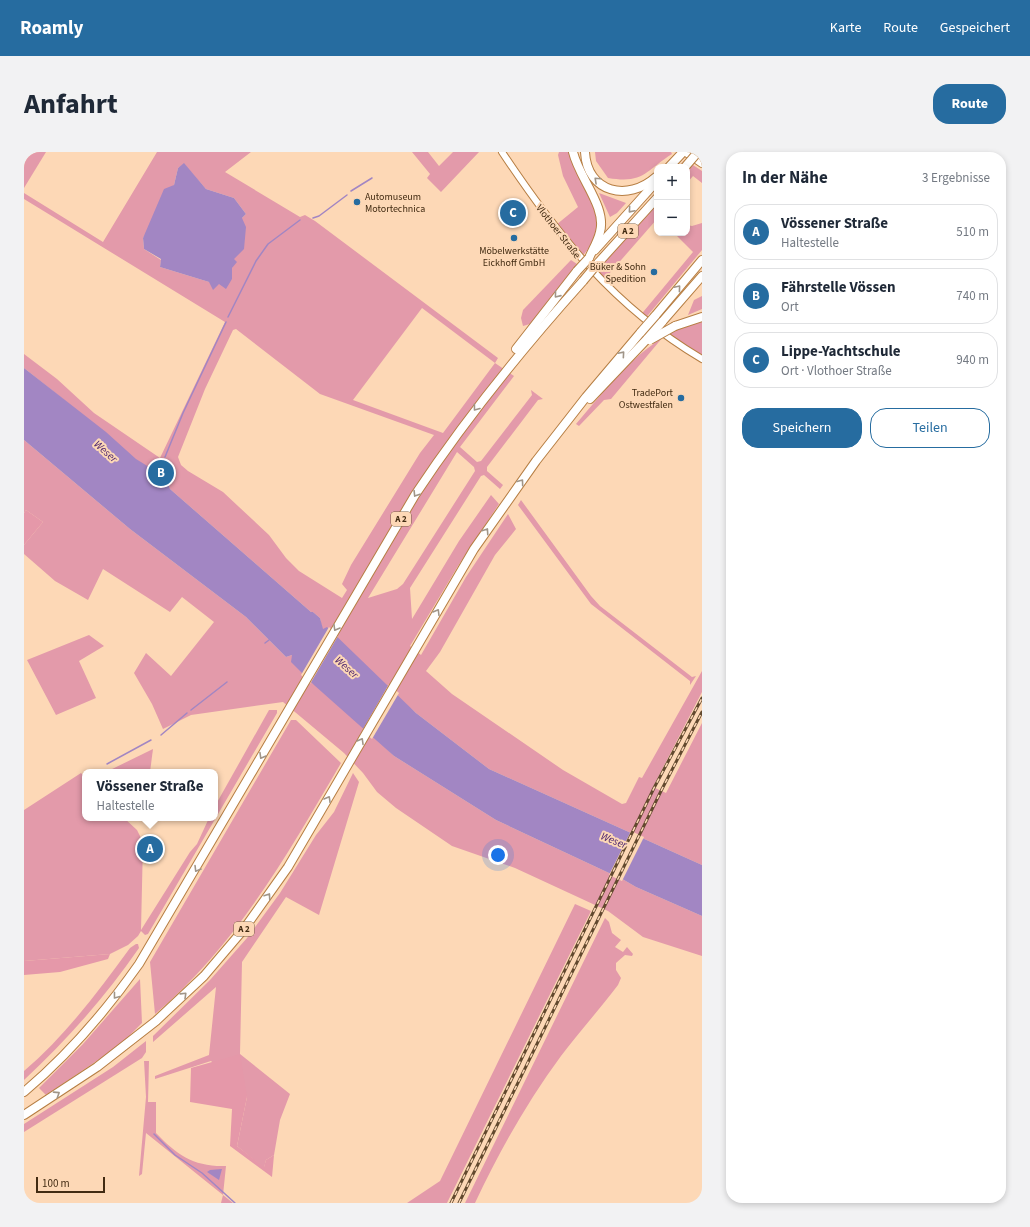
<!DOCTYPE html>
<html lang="de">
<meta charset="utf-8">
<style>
:root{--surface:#fff;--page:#f2f2f3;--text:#1f2937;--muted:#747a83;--line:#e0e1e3;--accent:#266ca0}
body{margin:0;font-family:"Source Sans 3",sans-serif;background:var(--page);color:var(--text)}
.controls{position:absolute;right:12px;top:12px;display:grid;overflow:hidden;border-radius:8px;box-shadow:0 2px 6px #0003}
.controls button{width:36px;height:36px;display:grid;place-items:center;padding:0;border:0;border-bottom:1px solid var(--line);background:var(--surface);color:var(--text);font:20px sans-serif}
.scale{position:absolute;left:12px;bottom:10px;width:69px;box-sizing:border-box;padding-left:4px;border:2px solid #422b12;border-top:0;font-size:11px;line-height:14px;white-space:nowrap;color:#422b12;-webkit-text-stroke:3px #fdd8b6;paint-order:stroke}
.you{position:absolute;left:474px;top:703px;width:14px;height:14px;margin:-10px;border:3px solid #fff;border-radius:50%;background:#1a73e8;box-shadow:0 0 0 6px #1a73e833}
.badge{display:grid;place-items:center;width:26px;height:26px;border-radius:50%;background:var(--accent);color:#fff;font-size:13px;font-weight:700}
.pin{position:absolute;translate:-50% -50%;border:2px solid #fff;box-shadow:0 1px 4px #0006}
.popup{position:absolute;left:58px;top:617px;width:136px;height:52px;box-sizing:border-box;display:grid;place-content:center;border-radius:8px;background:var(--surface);filter:drop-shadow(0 1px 3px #0005);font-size:13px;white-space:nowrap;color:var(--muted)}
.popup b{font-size:15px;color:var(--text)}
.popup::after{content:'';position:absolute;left:50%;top:100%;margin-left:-8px;border:8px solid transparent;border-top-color:var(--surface)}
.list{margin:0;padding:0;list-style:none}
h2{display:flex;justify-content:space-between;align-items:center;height:52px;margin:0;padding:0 16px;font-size:17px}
h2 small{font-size:13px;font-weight:400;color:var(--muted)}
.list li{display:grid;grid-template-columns:26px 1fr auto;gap:12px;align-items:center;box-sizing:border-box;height:56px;margin:0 8px 8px;padding:0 8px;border:1px solid var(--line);border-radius:16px}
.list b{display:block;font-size:15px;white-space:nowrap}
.list p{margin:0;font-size:13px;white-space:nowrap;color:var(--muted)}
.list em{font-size:13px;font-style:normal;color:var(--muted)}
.actions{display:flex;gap:8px;padding:12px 16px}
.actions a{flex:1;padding:9px 0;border:1px solid var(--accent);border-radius:16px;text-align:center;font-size:14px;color:var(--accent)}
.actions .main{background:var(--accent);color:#fff}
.map{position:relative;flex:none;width:678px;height:1051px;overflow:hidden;border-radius:16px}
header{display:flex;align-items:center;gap:24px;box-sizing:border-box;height:56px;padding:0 20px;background:var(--accent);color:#fff}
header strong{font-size:19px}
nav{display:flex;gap:22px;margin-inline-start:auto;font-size:14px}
.intro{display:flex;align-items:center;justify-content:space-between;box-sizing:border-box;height:96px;padding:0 24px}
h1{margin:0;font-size:28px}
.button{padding:10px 18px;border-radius:16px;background:var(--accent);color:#fff;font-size:14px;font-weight:700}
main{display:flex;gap:24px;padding:0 24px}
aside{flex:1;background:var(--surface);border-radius:16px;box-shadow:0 2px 6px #0003}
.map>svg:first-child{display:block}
</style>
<header>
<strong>Roamly</strong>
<nav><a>Karte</a><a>Route</a><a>Gespeichert</a></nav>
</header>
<div class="intro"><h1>Anfahrt</h1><a class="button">Route</a></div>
<main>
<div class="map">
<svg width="678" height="1051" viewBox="0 0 678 1051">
<rect width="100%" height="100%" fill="#fdd8b6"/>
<g fill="#e39aaa" fill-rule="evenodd">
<polygon points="0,0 22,0 0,36"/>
<path d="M133 0H227L201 20 276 65 281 63 291 69 474 206 471 211 490 224 436 295 453 310 457 309 508 243 507 238 519 247 514 248 463 315V319L479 333 476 337 460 323 457 324 386 436 388 467 435 389 467 343 475 352 434 414 386 494 397 503 442 425 484 362 492 377 471 403 416 500 402 519 428 542 539 618 598 652 602 651 615 625 618 626 678 519V540L629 635 642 641 678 571V713L465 617 392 561 298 477 296 466 289 460H287L146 337C138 319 124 318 110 306 74 275 37 245 0 216V202L33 227 70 261 136 306 201 170 0 47V41L79 90ZM160 12 182 37 210 46 222 62 218 66 208 116V127L195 132 185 130 136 115 137 108 120 97 119 86 150 33 154 16ZM398 156 471 211 419 281 329 248ZM212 177 296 242 410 283 396 301 327 413 318 432 323 438 318 446 275 419 262 406 245 383 199 340 164 319 157 313 154 305 181 237 209 178ZM433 300 450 315 451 319 379 432 373 437 344 446Z"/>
<polygon points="388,0 404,0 415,14 429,0 455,0 417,40 403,26 406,22"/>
<path d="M535 0H545C551 28 581 58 571 86 569 92 562 99 559 104L532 73 554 55 539 24 534 3Z"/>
<path d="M571 0H647L648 2C621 19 620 32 584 26L572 9Z"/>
<polygon points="669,13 678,19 678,31 669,24 663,31 663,19"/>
<polygon points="575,41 602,51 593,61 586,65"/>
<polygon points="633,52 633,67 577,131 570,122"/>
<polygon points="678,71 678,98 620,168 615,165 669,100 650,81 663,81 663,73 668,74"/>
<polygon points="547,108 553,112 506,172 499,174 497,166 499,158"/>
<polygon points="678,144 678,157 664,163 670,148"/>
<path d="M678 170V211L639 185 587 247 580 248 555 274 552 272C586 233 624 180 678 170Z"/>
<polygon points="0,288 106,377 222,465 262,505 268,503 370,604 472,668 600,728 612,735 678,764 678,804 619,785 584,759 491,716 428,694 372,656 353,640 339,621 320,601 259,550 167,563 139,577 128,552 110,521 122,501 147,524 190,470 158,445 146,460 79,417 64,448 31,429 0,402 0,393 19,370 2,358 0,361"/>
<polygon points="497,348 567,444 576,454 668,525 672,524 666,533 666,529 567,452 494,353"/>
<polygon points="65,483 80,494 55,509 72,546 32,563 3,508"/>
<polygon points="245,558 253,558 253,561 124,782 121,783 117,779 114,784 104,793 86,802 0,809 0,658 57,621 61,625 61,666 100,666 113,678 119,690 117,778 166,700 173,692 185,666 191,666 191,654"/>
<path d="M267 568H272L317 611C265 700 212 794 131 862L126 810Z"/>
<polygon points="129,597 126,620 82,620"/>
<polygon points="329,621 335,630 295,763 262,745 218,810 216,902 266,942 256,968 250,1003 242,1008 240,1016 213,994 223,945 187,909 131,927 131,924 185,903 192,835 129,890 129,884 186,828 223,786 256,741 292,683 310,660"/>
<polygon points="551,752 567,759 423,1051 383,1051 416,1029"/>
<path d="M581 766 585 770 588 781 597 788 591 795 599 800 603 795 609 802 608 804 601 803 592 811V818L597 826 594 833C576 857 555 880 537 904 503 950 475 1000 451 1051H441Z"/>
<path d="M112 792H114L115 796C82 844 43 888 0 928V919C41 884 74 840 106 796Z"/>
<polygon points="116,827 118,871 95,894 22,943 15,936 59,892"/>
<polygon points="122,889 122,900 118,906 0,980 0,972 89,915"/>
<path d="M120 909H125L124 950H132V981C153 1003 170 1015 202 1014L199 1043 209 1051H197L199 1043 122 981 118 1022 115 1024 122 945Z"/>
</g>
<g fill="#e598a9">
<polygon points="2,358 19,370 0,393 0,361"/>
<polygon points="86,802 84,807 36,820 0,823 0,809"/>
<polygon points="216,902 223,945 213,994 240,1015 242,1008 250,1003 248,1025 206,994 208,957 166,950 167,916"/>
</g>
<g fill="#a286c3">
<polygon points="160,11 182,37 210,46 222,62 218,66 222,75 220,97 210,107 213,110 208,116 208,127 202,137 195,132 189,138 185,130 136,115 137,107 120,97 119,86 140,37 150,33 154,16"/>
<polygon points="0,216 82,280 112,307 138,323 139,326 142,327 146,337 287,460 289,460 296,466 299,477 303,475 392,561 465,617 678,713 678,764 612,735 600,728 472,668 370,604 290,533 267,510 268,503 262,505 222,465 106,377 0,288"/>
<polygon points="186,1018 198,1017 195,1028 183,1020"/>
</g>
<g fill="#fdd8b6">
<polygon points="305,475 314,484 286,532 277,523"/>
<polygon points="365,532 375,541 348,587 338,579"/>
<polygon points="607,679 620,685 598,729 585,723"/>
</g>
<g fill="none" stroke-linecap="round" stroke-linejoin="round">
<g stroke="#a286c3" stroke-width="1.5">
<polyline points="327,39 348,26"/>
<polyline points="289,66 295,64 323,43"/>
<polyline points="204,165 232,109 244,92 276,68"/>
<polyline points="141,305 159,261 202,170"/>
<polyline points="142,327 148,313"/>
<polyline points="241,491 245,488"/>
<polyline points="167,558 203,530"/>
<polyline points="137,583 163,561"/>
<polyline points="83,612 127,588"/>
<polyline points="130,982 151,1003 178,1021 211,1051"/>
</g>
<g stroke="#b67e43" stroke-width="8">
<path id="secondary" d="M478 0C534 84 590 155 678 207"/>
</g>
<g stroke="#b67e43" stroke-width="10">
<g id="motorway">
<path d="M549 0C555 26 583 55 576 80 574 89 569 97 565 106"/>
<path d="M561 0C563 41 604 50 632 25"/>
<polyline points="662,0 678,11"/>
<polyline points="645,15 659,0"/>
<polyline points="571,98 633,29"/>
<polyline points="574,111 633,46"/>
<polyline points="631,164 678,108"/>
<polyline points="638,170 678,124"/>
<polyline points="651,174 678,165"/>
<polyline points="492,197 553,119"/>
<polyline points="566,247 624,186"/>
<path d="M0 940C44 903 82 859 115 812L391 343C442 266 498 197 559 129"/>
<polyline points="0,963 73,915 132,869 180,824 220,777 264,715 450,397 512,309 562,245 617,180"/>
</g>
</g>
<use href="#secondary" stroke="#fff" stroke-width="6"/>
<use href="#motorway" stroke="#fff" stroke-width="8"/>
<g stroke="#62492e" stroke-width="3">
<g id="rail">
<polyline points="427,1051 630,636 678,546"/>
<polyline points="435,1051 637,639 678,560"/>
</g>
</g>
<use href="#rail" stroke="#fdd8b6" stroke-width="1.5" stroke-dasharray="4.5" stroke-linecap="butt"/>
<g stroke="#b67e43" stroke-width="10" stroke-linecap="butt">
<g id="motorway-bridge">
<polyline points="661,15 674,0"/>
<polyline points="553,119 565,106"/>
<polyline points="559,129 574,111"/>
<polyline points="617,180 631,164"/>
<polyline points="624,186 638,170"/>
<polyline points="626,188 651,174"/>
</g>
</g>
<use href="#motorway-bridge" stroke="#fff" stroke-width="8"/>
</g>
<defs><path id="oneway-chevron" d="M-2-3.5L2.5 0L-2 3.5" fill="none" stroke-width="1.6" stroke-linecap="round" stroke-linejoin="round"/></defs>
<g stroke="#a09588">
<use href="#oneway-chevron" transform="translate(573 28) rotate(-137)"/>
<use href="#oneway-chevron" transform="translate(607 58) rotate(131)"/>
<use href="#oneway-chevron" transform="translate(654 136) rotate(-50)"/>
<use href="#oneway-chevron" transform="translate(533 143) rotate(129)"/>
<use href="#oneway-chevron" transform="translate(598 202) rotate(-49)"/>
<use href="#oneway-chevron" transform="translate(452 256) rotate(127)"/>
<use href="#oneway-chevron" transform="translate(497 330) rotate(-54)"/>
<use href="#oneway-chevron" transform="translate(392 342) rotate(122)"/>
<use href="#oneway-chevron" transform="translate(462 379) rotate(-56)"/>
<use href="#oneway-chevron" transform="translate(413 460) rotate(-59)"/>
<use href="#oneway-chevron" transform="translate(312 476) rotate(120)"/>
<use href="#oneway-chevron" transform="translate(337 589) rotate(-60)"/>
<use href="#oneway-chevron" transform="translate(238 604) rotate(120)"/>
<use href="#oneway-chevron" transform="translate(304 647) rotate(-60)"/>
<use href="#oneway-chevron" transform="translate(173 717) rotate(121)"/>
<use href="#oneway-chevron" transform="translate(244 744) rotate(-56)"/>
<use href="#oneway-chevron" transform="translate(160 843) rotate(-44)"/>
<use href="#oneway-chevron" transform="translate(92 844) rotate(128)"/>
<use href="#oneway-chevron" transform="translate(33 942) rotate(-33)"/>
</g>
<g fill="#266ca0" stroke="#fdd8b6" stroke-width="1.5">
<circle cx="333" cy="50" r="4"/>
<circle cx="490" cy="86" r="4"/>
<circle cx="630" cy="120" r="4"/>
<circle cx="657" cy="246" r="4"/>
</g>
<g text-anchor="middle" stroke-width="4" stroke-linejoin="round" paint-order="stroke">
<g fill="#fdd8b6" stroke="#7a5f43" stroke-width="1">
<rect x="594" y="72" width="20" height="14" rx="3"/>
<rect x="367" y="360" width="20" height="14" rx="3"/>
<rect x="210" y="770" width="20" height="14" rx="3"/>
</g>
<g font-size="9" font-weight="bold" fill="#422b12">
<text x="604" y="82">A 2</text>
<text x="377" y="370">A 2</text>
<text x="220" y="780">A 2</text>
</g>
<g font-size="10" fill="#422b12" stroke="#fdd8b6" text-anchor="end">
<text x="341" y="48" text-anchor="start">Automuseum<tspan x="341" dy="12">Motortechnica</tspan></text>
<text x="490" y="102" text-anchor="middle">Möbelwerkstätte<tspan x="490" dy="12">Eickhoff GmbH</tspan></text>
<text x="622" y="118">Büker &amp; Sohn<tspan x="622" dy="12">Spedition</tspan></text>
<text x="649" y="244">TradePort<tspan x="649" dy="12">Ostwestfalen</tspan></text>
</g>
<g font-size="10" fill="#422b12" stroke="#fdd8b6">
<text transform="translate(535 79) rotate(52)" y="4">Vlothoer Straße</text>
</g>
<g font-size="11" font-style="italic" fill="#4c256f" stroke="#fdd8b6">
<text transform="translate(82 299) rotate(42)" y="4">Weser</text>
<text transform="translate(323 515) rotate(42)" y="4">Weser</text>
<text transform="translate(590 688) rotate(22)" y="4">Weser</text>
</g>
</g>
</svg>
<div class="controls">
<button>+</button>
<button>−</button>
</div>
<div class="scale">100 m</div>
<div class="you"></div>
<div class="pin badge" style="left:126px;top:697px">A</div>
<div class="popup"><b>Vössener Straße</b>Haltestelle</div>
<div class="pin badge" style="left:137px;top:321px">B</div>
<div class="pin badge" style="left:489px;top:61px">C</div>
</div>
<aside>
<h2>In der Nähe<small>3 Ergebnisse</small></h2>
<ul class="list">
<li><span class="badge">A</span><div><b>Vössener Straße</b><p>Haltestelle</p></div><em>510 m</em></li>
<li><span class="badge">B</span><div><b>Fährstelle Vössen</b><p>Ort</p></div><em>740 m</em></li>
<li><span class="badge">C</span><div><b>Lippe-Yachtschule</b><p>Ort · Vlothoer Straße</p></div><em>940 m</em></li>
</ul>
<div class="actions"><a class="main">Speichern</a><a>Teilen</a></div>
</aside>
</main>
